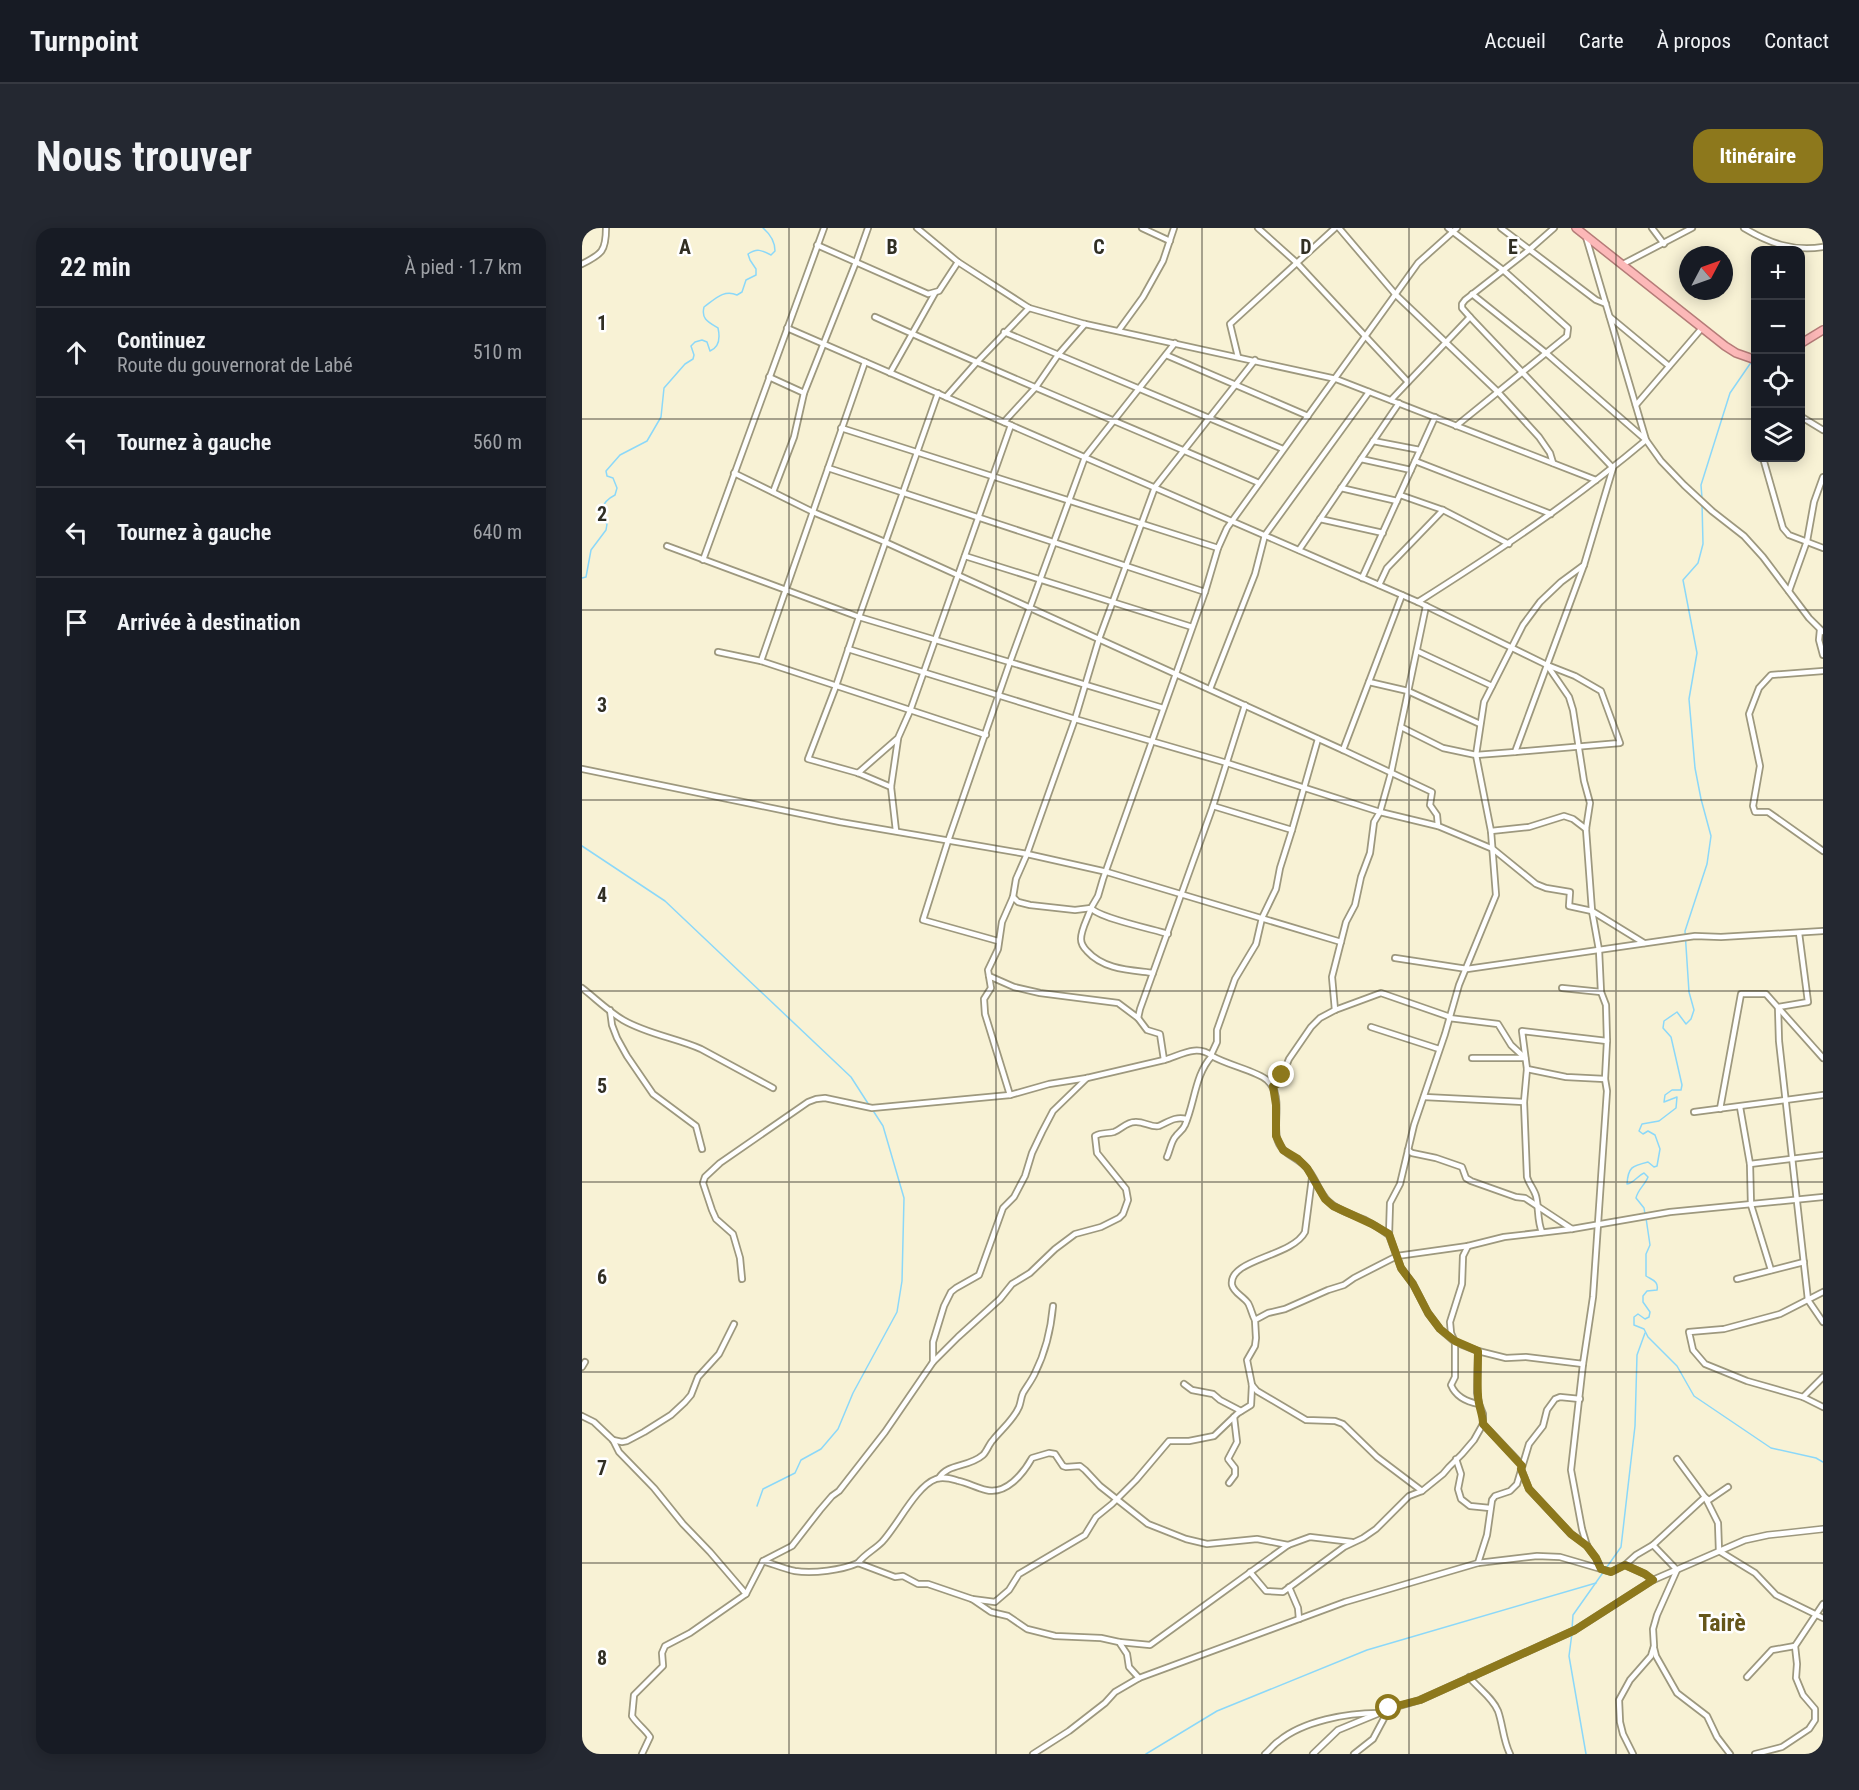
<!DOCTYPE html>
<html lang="fr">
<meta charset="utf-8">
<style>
:root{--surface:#171b24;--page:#242831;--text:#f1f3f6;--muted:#9ea1a6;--line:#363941;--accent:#8d781c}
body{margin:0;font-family:"Roboto Condensed",sans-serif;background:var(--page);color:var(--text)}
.controls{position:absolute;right:18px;top:18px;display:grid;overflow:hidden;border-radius:12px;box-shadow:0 3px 15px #0003}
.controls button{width:54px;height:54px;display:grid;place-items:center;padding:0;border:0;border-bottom:2px solid var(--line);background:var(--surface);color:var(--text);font:30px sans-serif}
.compass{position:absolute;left:1097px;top:18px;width:54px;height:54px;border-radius:50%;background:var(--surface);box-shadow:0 3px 15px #0003;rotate:49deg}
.stop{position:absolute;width:18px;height:18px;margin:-14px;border:4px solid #8d781c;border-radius:50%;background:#fff}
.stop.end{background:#8d781c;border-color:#fff;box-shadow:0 2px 6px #0008}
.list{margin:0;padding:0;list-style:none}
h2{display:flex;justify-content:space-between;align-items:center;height:78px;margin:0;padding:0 24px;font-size:26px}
h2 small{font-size:20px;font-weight:400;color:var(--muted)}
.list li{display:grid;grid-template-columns:39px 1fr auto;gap:18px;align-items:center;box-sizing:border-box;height:90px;padding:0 24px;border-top:2px solid var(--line)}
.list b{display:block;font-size:22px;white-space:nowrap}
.list p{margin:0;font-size:20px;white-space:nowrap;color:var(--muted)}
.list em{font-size:20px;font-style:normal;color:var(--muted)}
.icon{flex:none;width:33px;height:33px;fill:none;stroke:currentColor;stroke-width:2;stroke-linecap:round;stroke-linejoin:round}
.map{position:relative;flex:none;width:1241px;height:1526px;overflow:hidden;border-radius:18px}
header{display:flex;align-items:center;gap:36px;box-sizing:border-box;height:84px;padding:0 30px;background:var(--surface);border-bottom:2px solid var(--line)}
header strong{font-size:28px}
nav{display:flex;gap:33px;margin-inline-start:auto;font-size:21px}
.intro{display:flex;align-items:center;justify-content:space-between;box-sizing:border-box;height:144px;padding:0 36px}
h1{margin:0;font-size:42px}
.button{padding:15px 27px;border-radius:18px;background:var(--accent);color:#fff;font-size:21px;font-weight:700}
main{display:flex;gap:36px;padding:0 36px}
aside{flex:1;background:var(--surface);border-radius:18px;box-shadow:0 3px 15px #0003}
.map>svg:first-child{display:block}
</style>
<header>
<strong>Turnpoint</strong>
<nav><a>Accueil</a><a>Carte</a><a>À propos</a><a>Contact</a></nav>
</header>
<div class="intro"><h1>Nous trouver</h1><a class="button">Itinéraire</a></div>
<main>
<aside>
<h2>22 min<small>À pied · 1.7 km</small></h2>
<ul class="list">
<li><svg class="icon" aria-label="ahead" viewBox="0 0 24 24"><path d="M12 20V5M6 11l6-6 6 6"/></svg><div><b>Continuez</b><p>Route du gouvernorat de Labé</p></div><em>510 m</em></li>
<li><svg class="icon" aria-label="left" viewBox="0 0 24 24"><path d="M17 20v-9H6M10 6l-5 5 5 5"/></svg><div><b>Tournez à gauche</b></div><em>560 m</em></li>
<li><svg class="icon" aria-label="left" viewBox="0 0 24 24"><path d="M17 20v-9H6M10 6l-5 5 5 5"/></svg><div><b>Tournez à gauche</b></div><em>640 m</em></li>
<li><svg class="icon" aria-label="arrive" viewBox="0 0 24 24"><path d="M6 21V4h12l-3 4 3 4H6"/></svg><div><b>Arrivée à destination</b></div></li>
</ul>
</aside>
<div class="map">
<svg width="1241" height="1526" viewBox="0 0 1241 1526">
<rect width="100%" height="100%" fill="#f8f2d5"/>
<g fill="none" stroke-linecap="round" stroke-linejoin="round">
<g stroke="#8bd8f9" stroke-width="1.5">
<polyline points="1120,270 1119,257 1148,165 1170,133"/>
<path d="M0 350 4 349 9 322 24 302 25 296 19 290C18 279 23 272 33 267L35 260 31 250 25 248 24 243 38 227 65 213 79 189 82 160 103 136 111 131 112 127 109 118 113 114 120 112 125 114 128 123C138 119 138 109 136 100 126 94 119 91 122 79 133 71 142 61 155 67L160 64 164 52 174 47V41L168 32 166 26C175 20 179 22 189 27L193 23C193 14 188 6 181 0"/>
<polyline points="0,618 83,673 269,849 287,877"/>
<path d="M1063 986 1062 980 1054 970C1056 961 1063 957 1066 949L1062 945C1055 948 1052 955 1045 956 1046 939 1050 938 1066 934L1072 939 1075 938 1078 921 1073 907 1066 903 1061 906 1057 903 1060 896 1077 893 1094 880 1095 869 1082 874 1083 867 1090 862H1099L1100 857 1089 809 1081 800 1082 793 1095 784 1104 796 1109 791 1112 782 1107 764 1103 703 1125 636 1129 608 1119 571 1113 540 1107 471 1115 425 1101 352 1116 335 1121 316 1120 275"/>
<path d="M1064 990 1068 1017 1064 1026V1048C1070 1052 1077 1053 1075 1062L1065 1063 1061 1068V1074L1068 1084 1067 1089 1063 1091 1056 1086 1052 1089V1097L1062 1101 1066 1109 1095 1138 1112 1168 1189 1220 1234 1230 1241 1234"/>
<polyline points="175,1278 181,1261 213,1245 219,1232 239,1221 256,1201 271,1165 315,1084 320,1053 322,970 301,898 290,881"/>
<polyline points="990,1401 991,1387 1039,1319 1053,1198 1055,1127 1063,1105"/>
<polyline points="990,1405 987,1428 1004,1526"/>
<polyline points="564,1526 635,1483 785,1422 1014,1355"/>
</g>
<g stroke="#9d987e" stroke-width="8">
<g id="minor">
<polyline points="335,0 376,34 447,80 503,96 754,151 1014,252"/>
<polyline points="560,0 588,13"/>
<polyline points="676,0 715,35 826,154"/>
<polyline points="757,0 814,67 916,164 957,209 968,225 971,235"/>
<polyline points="866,0 921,42 986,100 985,108 874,198"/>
<polyline points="919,0 1014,72 1024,76"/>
<polyline points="1070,0 1082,16"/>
<path d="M1162 0C1187 15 1211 24 1241 19"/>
<polyline points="1004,9 1064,212 1079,233 1102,257 1130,283 1162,308 1181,329 1227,390 1241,404"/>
<polyline points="235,17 346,66 357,63 376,34"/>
<path d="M0 36C20 26 24 23 24 0"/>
<polyline points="1041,36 1110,0"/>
<path d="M293 89C420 147 549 199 677 255"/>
<polyline points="888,89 1031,240 1002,337 979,354 958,374 941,397 902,474 894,527 909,603 914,667 877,757 863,806 832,897 818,956 808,975 807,1007 819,1040 831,1056 846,1085 858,1101 873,1114 896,1123 924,1130 944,1129 1001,1136 1011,1069 1025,863 1023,851 1025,813 1024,777 1019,764 1017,722 1010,683 1004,601 1008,575 1002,553 991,482 987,469 965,437"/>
<polyline points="1028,89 1087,138"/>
<polyline points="205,100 836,374 965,437 993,448 1019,463 1038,515 933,524"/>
<polyline points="537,102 561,69 581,33 592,0"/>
<polyline points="422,104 701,221"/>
<polyline points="584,127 726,188"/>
<polyline points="656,129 648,96 753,0"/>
<polyline points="308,145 353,65"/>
<polyline points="187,149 222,165"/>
<polyline points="364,169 394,135 447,80"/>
<polyline points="1174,169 1174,173"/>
<polyline points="809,172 888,89 880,80 880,76 883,72 947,22 972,0"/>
<polyline points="1054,177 1120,100"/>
<polyline points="1218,188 1241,202"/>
<polyline points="422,194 454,159 476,127 503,96"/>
<polyline points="259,200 636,320"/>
<polyline points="791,213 838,222"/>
<polyline points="1181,230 1201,300 1207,307 1241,320"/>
<polyline points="779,231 829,242"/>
<polyline points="833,233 969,286"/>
<polyline points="246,240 623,364"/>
<polyline points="152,245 231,284 303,314 761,522"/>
<polyline points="759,260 815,273"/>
<polyline points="191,264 212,209 222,165 274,34 286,0"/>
<polyline points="818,267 861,282 927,316"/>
<polyline points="738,291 801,305"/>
<polyline points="85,318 277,389 581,480"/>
<polyline points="717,322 817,175"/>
<polyline points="383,328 610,399"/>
<polyline points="121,332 242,0"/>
<polyline points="780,350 853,189"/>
<polyline points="797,357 805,340 861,282"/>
<polyline points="1207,363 1225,313 1232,274 1241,249"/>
<polyline points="820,367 761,522 850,564 848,577 855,587 856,598 911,621 954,656 964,660 988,664 987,678 1010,683 1062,715"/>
<path d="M836 374C915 324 993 272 1064 212L964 125 890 66"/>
<polyline points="1238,402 1237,412 1241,427"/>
<polyline points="266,421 493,491 645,535 798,584 809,545 844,378"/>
<polyline points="835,423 910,458"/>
<polyline points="136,424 179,433 404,507"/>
<polyline points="179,433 283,134"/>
<polyline points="1241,443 1189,447 1177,460 1167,486 1178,538 1171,578 1173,584 1186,584 1241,623"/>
<polyline points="787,454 826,463 898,496"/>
<polyline points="628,461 673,346 683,307 787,164"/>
<polyline points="663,477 631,578 558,781 556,790 536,775 458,765 432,759 407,748 406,742 416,721 420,694 431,669 434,651 445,626 493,491 517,411 573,259 673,132"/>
<polyline points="819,499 861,520 894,527 933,524 1002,337"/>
<polyline points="0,541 258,594 445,626 525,644 759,714"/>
<polyline points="276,545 316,510 328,483 429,197"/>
<polyline points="309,559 276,545 226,531 254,458 277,389 356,165"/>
<polyline points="631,578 710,602 736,511"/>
<polyline points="314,603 309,559 316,511"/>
<polyline points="909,603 947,599 982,588 991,591 1004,601"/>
<polyline points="431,669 436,674 448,677 493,682 509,680 516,668 521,651 623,364 636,320 645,300 836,35 875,0"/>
<polyline points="1217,705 1226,774 1196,779 1197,813 1226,1072 1241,1094"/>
<polyline points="416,713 341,692 366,613 428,434 503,229 593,115"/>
<polyline points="813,730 885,741 1113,708 1139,709 1241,703"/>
<path d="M571 745C549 742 522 742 505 723 502 720 499 716 499 711 499 701 506 690 509 680 517 690 570 701 586 706"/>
<polyline points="407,748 409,760 402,771 403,786 428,867"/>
<path d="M0 760C13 770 26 783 41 792 65 806 94 810 119 821L191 860"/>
<polyline points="980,760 1019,764"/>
<polyline points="28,782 30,797 35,810 45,828 71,866 114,898 120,921"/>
<polyline points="753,782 750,749 764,694 773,677 779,649 788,625 792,594 798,584 856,598"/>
<path d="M556 790 565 802 578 806 582 832C599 827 615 816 630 828 613 846 613 874 603 897 601 902 597 904 594 908 589 913 588 923 585 929"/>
<polyline points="867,790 916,796 929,817 943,830"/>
<polyline points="789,799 857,821"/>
<polyline points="629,827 635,814 635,802 653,751 674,716 680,690 694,661 698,640 710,602"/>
<path d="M630 828C645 837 675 843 685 852 701 866 691 892 695 910 698 925 713 928 723 938 733 948 736 963 746 973 756 983 770 986 783 992 791 996 799 1001 807 1007"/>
<polyline points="890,830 943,830"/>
<polyline points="945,841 984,849 1023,851"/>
<polyline points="691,858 697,855 707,831 729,799 738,790 753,782 799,765 868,789"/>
<polyline points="842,869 942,874"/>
<polyline points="1158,879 1168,936 1169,977 1189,1042"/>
<polyline points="1138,881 1159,766 1184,766 1241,830"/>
<polyline points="1112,884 1241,867"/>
<polyline points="826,922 830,925 854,930 880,939 884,950 889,953 934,969 943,970 990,1001"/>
<polyline points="1168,936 1241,927"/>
<path d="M960 1004C955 993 957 980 954 968 952 961 947 956 945 949L942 874 945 841 940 803 1025 813"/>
<path d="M886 1018 881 1028 880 1056 868 1094 869 1105 873 1114V1149L869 1157C874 1169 885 1174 897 1176"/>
<polyline points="160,1051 158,1030 151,1006 134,991 130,982 121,955 123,949 138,935 226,874 234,871 243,870 290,880 428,867 467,856 505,850 582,832"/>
<polyline points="1155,1051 1222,1034"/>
<polyline points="1241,1064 1198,1086 1142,1101 1107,1104 1111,1122 1123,1136 1165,1153 1221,1169 1241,1179"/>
<path d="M673 1092C670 1087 669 1080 666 1075 661 1068 652 1065 650 1057 646 1031 710 1029 723 1004L730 950"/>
<path d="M351 1134 376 1109 418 1071 430 1056 448 1045 473 1021 493 1006 519 999 537 990 541 986 546 972 544 961 515 925 513 908C520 904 525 906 532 904 540 901 544 894 553 894 561 893 570 900 577 898 586 894 594 888 604 891"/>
<polyline points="1001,1136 989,1242 1000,1301 1005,1318 1014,1330 1019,1341 1029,1344 1043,1337 1063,1346 1071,1352"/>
<polyline points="0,1139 3,1134"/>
<polyline points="602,1156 610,1162 631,1166 638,1172 659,1183"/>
<polyline points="670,1157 675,1163 724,1192 753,1193 761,1196 795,1229 840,1263"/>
<polyline points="1221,1169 1241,1149"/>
<polyline points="0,1188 12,1194 31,1212 37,1224 72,1260 101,1296 128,1324 164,1366"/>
<polyline points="901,1196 940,1237"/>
<polyline points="31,1212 40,1214 45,1213 62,1204 89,1187 103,1174 109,1167 116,1149 137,1126 152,1096"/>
<polyline points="874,1231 879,1246 876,1261 879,1271 888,1278 908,1280"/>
<polyline points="1095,1231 1123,1269 1136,1295 1137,1323 1173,1345 1194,1367 1241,1390"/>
<polyline points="939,1241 947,1261 989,1306 1005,1317"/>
<path d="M357 1250C366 1235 386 1240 401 1227 405 1223 407 1216 411 1212 420 1201 432 1191 437 1179 439 1174 439 1169 441 1165 445 1158 450 1152 453 1145 463 1125 469 1100 471 1078"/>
<polyline points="647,1255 653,1247 653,1240 646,1231 655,1214 652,1189"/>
<path d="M181 1333C191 1336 203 1341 213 1343 231 1346 260 1342 276 1335L313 1349 321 1348 336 1356H346L390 1371 409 1384 426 1388 445 1401 473 1408 519 1410 537 1414 545 1426 547 1439 557 1450"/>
<path d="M276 1335C283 1326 292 1322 300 1314 316 1297 334 1258 354 1251 362 1248 370 1251 377 1253 386 1255 395 1260 404 1262 424 1267 441 1246 450 1230L467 1225 473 1226 481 1238 484 1239 498 1238 503 1242 518 1258 566 1296 604 1311 625 1316 675 1311 706 1317"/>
<polyline points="896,1335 905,1307 910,1272 913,1268 928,1263 935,1256 947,1216 961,1198 965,1182 973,1171 978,1169 998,1171"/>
<polyline points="1043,1337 1054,1327 1071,1317 1123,1269 1127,1272 1146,1259"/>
<polyline points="668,1344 684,1363 701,1364 762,1319 781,1310 794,1301 827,1268 840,1263 861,1246 867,1239 880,1226 892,1212 901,1196 901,1186 897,1176 895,1165 896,1123"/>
<polyline points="707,1359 716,1380 717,1391"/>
<polyline points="390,1371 413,1374 427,1362 437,1346 503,1307 514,1289 530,1276 554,1252 587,1213 607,1213 632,1208 656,1185 669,1177 670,1157 665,1132 673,1118 674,1110 673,1092 686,1085 703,1081 746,1062 762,1057 772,1050 815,1028 886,1018 922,1009 990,1001 1088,984 1241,969"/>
<polyline points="537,1414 568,1417 706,1317 728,1309 770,1314"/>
<polyline points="1072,1420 1074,1428 1095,1465 1125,1488 1135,1509 1148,1526"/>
<path d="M887 1449C896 1460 911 1470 916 1483 921 1497 921 1512 928 1526"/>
<polyline points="1165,1449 1190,1422 1213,1418"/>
<path d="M60 1526 68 1509C63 1501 55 1496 50 1488L52 1467 81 1438 80 1425 83 1418 108 1405 164 1366 181 1333 210 1318 238 1282 250 1268 257 1263 303 1204 351 1134V1114L362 1078 369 1064 374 1060 397 1047 421 980 432 969 443 948 450 925 460 904 471 883 505 850"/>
<polyline points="451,1526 487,1503 523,1475 533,1464 557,1450 763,1374 896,1335 955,1328 978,1329 1019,1341"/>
<path d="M683 1526C688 1522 692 1516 697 1513 721 1493 765 1485 796 1485"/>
<polyline points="772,1526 791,1511 807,1481"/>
<polyline points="1051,1526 1041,1506 1038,1494 1037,1472 1048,1452 1069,1428 1072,1418 1071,1401 1075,1387 1095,1342 1071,1317"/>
<polyline points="1173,1526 1200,1519 1227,1501 1233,1492 1233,1481 1221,1467 1214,1450 1215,1436 1213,1418 1241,1376"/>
</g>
</g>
<g stroke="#9d987e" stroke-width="8">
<polyline id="tertiary" points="731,1526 756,1502 807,1481 838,1472 993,1402 1071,1352 1163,1312 1186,1307 1241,1301"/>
</g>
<g stroke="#b57c78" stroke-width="10">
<g id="trunk">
<polyline points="994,0 1143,118 1154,125 1174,132"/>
<polyline points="1218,116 1241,102"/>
</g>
</g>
<use href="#minor" stroke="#fff" stroke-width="4.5"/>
<use href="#tertiary" stroke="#fff" stroke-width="5"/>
<use href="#trunk" stroke="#fcb8b8" stroke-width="7"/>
</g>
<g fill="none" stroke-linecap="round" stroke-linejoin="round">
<path stroke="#8d781c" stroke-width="8" d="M700 847 697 855 691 858 694 877V908L701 922 716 931 725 940 743 971 751 978 790 996 807 1006 819 1040 831 1056 846 1085 858 1101 873 1113 896 1123C896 1138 895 1153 896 1167 896 1178 901 1186 901 1196L940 1238 939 1241 947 1261 989 1306 1005 1318 1014 1330 1019 1341 1029 1344 1043 1337 1063 1346 1071 1352 993 1402 838 1472 807 1480"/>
</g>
<path fill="none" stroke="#312f24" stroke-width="1.5" stroke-opacity="0.55" d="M207 0V1526M414 0V1526M620 0V1526M827 0V1526M1034 0V1526M0 191H1174M1218 191H1241M0 382H1241M0 572H1241M0 763H1241M0 954H1241M0 1144H1241M0 1335H1241"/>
<g text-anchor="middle" stroke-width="5" stroke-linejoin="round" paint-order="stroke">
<g font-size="24" font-weight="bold" fill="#65561a" stroke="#fff">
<text x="1140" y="1403">Tairè</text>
</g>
</g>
<g font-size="20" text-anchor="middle" font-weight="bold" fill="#312f24" stroke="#fff" stroke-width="5" stroke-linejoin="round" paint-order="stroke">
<text x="103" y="26">A</text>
<text x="310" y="26">B</text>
<text x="517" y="26">C</text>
<text x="724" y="26">D</text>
<text x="931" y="26">E</text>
<text x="20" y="102">1</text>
<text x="20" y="293">2</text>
<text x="20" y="484">3</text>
<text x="20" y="674">4</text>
<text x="20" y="865">5</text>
<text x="20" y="1056">6</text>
<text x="20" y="1247">7</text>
<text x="20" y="1437">8</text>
</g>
</svg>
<div class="controls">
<button>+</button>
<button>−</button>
<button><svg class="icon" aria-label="locate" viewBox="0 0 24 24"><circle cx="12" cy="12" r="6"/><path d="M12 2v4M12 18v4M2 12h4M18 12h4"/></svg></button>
<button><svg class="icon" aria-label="layers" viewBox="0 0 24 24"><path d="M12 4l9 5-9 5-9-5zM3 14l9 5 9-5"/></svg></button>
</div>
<svg class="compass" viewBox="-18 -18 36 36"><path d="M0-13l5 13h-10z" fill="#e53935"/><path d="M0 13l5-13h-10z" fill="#9ea1a6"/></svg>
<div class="stop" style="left:807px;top:1480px"></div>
<div class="stop end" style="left:700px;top:847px"></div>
</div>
</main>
